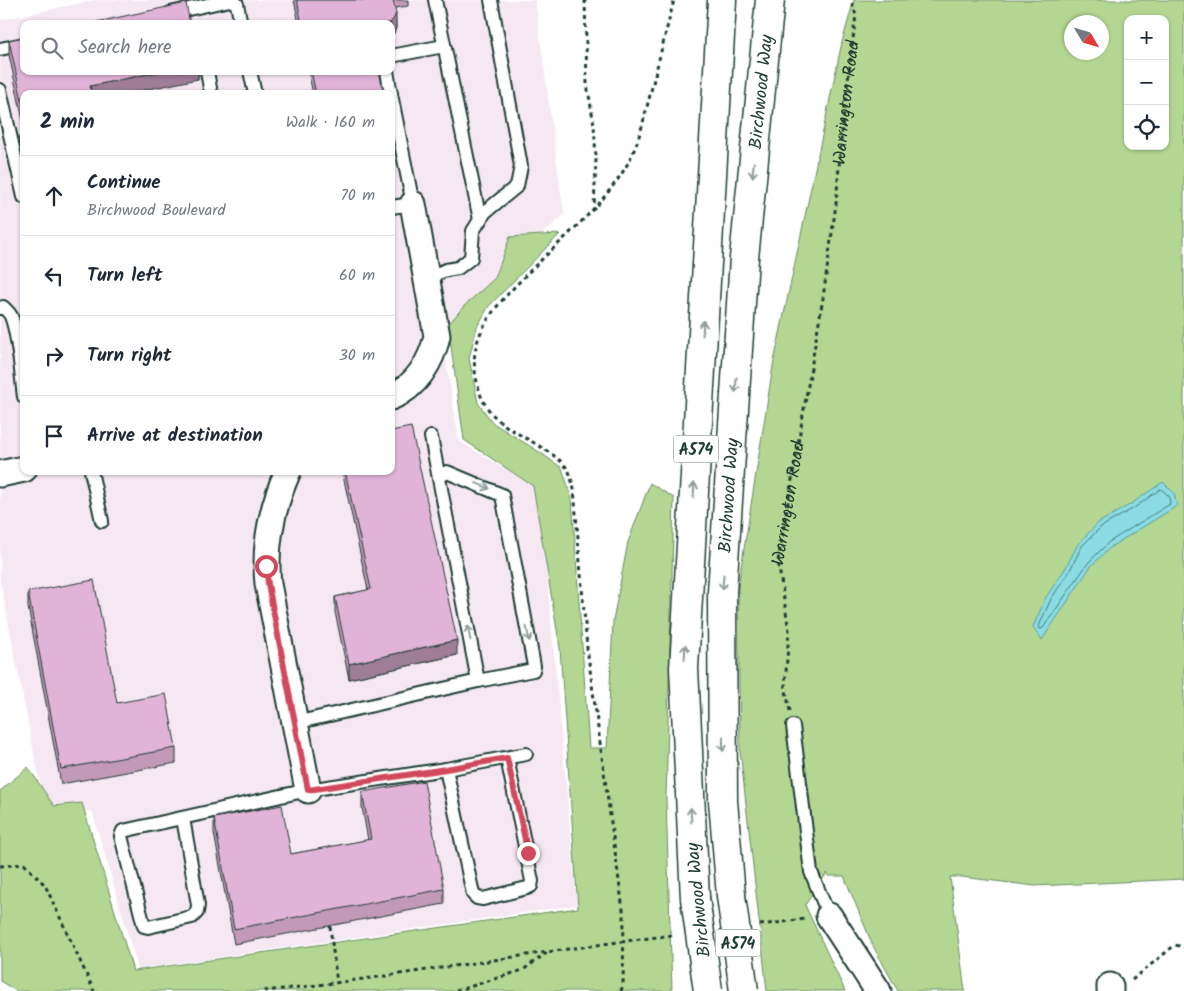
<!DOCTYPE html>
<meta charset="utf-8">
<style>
:root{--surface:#fff;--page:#f6f6f7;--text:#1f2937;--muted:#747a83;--line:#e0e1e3}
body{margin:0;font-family:Kalam,sans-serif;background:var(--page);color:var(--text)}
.controls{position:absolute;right:15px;top:15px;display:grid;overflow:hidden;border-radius:10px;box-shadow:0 1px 4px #0004}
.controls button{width:45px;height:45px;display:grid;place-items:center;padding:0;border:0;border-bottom:1px solid var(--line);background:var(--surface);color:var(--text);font:25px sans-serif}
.compass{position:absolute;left:1064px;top:15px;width:45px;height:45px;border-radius:50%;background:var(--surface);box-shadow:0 1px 4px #0004;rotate:128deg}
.stop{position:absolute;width:15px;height:15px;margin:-11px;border:4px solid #d1495b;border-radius:50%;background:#fff}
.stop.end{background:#d1495b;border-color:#fff;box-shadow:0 1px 5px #0008}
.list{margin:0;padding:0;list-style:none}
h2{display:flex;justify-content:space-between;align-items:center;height:65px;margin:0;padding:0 20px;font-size:21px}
h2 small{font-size:16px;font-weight:400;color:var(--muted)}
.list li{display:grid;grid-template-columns:32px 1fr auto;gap:15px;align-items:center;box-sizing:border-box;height:80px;padding:0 20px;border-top:1px solid var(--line)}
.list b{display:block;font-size:19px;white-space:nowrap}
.list p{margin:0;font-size:16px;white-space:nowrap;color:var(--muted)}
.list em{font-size:16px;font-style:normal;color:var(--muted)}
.icon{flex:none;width:28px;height:28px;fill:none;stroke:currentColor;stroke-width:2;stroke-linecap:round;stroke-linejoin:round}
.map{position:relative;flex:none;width:1184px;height:991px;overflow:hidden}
.search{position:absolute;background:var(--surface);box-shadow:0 1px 4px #0004;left:20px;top:20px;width:375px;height:55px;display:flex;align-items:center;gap:12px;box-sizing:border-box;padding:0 18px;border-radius:10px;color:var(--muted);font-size:19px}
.panel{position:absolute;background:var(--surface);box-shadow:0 1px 4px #0004;left:20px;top:90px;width:375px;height:385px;border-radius:10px}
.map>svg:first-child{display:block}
</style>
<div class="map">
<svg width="1184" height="991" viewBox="0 0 1184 991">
<rect width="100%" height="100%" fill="#fff"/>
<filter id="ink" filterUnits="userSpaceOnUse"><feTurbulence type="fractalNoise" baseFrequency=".02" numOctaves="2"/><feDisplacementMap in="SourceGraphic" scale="10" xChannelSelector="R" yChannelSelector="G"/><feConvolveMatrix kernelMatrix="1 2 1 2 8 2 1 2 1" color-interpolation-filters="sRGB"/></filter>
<g filter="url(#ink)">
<path fill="#f6e8f3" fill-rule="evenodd" d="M95 0H535L564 215 510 262 444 348 459 441 539 489 577 905 138 969 92 811 46 814 0 580V20ZM24 24H391V71H24ZM24 94H391V471H24Z"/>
<g fill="#b3d792" stroke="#698a63" fill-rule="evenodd">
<path d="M854 0H1184V879L1035 886 962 877H950L965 991H898L873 946 844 876H828L827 873 805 905 845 991H767L740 750 738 587 773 366 842 42ZM1128 19H1165V146H1128ZM1072 22H1102V52H1072Z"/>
<polygon points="560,234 489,306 477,327 469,358 478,403 493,423 541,453 562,468 572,499 589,748 607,748 613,621 628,542 650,483 674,498 666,798 672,991 16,991 0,981 0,791 28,767 54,806 82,803 133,971 578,908 560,648 533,486 464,440 448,325 464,306 495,278 510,237"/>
</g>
<polygon fill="#8adbe3" stroke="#5f9c9d" points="1163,482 1174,493 1177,506 1112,546 1091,566 1042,640 1033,627 1046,597 1065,569 1078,544 1098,523 1131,504"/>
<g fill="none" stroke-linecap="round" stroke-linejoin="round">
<polygon stroke="#4a7c7a" stroke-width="1" points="1161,489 1169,496 1170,504 1109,542 1088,563 1043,628 1040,629 1039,626 1051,599 1069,572 1082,546 1101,527 1134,508"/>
<g stroke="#1f3d34" stroke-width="16">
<g id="service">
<polyline points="231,0 237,4 241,24"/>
<polyline points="435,0 480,220"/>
<polyline points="170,13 230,0"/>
<polyline points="0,49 24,44"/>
<polyline points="391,56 444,46"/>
<polyline points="207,71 211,94"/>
<polyline points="250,71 255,94"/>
<polyline points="387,71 391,94"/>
<polyline points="0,90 24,197"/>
<polyline points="391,94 413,204 391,207"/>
<polyline points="426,278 446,270 458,268 471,258 473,231 485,212 517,186 521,166 491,0"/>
<path d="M0 308 3 307C6 310 9 312 11 316 19 336 21 374 24 397"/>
<polyline points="431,437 478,681"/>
<polyline points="91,471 102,521"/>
<polyline points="295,723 478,681 533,670 534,666 502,495 447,472 439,477"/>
<polyline points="793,726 811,872 829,916"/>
<polyline points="446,769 473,894 477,898 483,899 527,888 531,886 532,881 507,758"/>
<polyline points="183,818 198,905 197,912 192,917 148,927 144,926 121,836 123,831 308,790 446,769 526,754"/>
</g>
</g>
<g stroke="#1f3d34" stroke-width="29">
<g id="minor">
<path d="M391 397C416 387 432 361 437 336L413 204"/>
<path d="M288 471C272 507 264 545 268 584L308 790"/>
<polyline points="0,474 24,469"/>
<polyline points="829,916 878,991"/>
<polyline points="1110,991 1110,986"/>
</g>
</g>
<g stroke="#1f3d34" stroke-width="31">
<g id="primary">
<path id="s2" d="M731 896 723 801 722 592 744 258 770 0"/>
<polyline points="695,898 684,668 722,0"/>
</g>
</g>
<g stroke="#1f3d34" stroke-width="3" stroke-dasharray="4 4" stroke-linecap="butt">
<polyline points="585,0 587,84 594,124 596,158 594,209"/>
<path id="s1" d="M790 711 785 686 789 631 778 561 823 298 836 204 842 129 856 15 851 0"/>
<polyline points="0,866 24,864 45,885 94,991"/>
<polyline points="760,925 806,919"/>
<polyline points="330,926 337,984"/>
<polyline points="1132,980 1175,945 1184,947"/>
<path d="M264 991C401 977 537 951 674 935"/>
<polyline points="456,991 523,970 548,952"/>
<path d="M621 991 623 985 624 917 587 648 574 489C572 483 571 474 567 468 543 439 492 432 480 393 476 380 473 365 475 352 480 321 503 299 524 277 557 243 596 213 622 173 638 149 643 122 650 95 658 63 666 32 674 0"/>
</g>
<use href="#service" stroke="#fff" stroke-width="12"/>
<use href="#minor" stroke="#fff" stroke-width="25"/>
<use href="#primary" stroke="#fff" stroke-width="28"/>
<g stroke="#1f3d34" stroke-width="31" stroke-linecap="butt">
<g id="primary-bridge">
<polyline points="731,896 744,991"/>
<polyline points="695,898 708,991"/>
</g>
</g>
<use href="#primary-bridge" stroke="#fff" stroke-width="28"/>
</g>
<g fill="#c29ab8" stroke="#1f3d34">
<polygon points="294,0 408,0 408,6 395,8 396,28 394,33 391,24 299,24"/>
<polygon points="9,40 198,71 198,79 24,94 24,125 9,55"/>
<polygon points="308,71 379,71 384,94 313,94"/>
<polygon points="391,131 393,142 393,157 391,157"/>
<polygon points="342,471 391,471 457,655 349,679 335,612 335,597 368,590"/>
<polygon points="28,592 117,703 176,748 176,763 61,784 28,607"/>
<polygon points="362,792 444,889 444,904 234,944 214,833 214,818 291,854 368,840 362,807"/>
</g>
<g fill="#9e7d96" stroke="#1f3d34">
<polygon points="396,13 396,28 394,33 391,36 391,24 384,24"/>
<polygon points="162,71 198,71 198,79 125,94 90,94 90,86"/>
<polygon points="457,640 457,655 349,679 349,664"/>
</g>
<g fill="#e1b3d6" stroke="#1f3d34">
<polygon points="297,0 393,0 396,13 394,18 390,23 384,24 302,24"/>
<polygon points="186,3 190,24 87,24"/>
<polygon points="24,37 24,71 162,71 90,86 92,94 24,94 24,110 9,40"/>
<polygon points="311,71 379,71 384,94 316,94"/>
<polygon points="391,131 393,142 391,142"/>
<polygon points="411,427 457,640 349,664 335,597 371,589 345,471 391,471 391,431"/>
<polygon points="94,580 117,703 166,694 176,748 61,769 28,592"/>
<polygon points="424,781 444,889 234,929 214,818 282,805 291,854 371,839 362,792"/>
</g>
<defs><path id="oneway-shaft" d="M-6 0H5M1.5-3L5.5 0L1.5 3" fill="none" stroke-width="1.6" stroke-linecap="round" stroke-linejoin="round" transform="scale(1.25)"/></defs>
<g stroke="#8f9e9a">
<use href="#oneway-shaft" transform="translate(753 170) rotate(96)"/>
<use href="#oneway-shaft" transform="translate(703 328) rotate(-87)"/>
<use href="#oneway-shaft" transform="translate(736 385) rotate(94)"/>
<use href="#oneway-shaft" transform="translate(483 486) rotate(22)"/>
<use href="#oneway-shaft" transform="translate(694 490) rotate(-87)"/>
<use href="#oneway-shaft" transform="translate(723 582) rotate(94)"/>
<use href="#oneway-shaft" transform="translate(469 633) rotate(-101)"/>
<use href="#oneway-shaft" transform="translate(528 634) rotate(79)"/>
<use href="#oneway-shaft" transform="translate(685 652) rotate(-87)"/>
<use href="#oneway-shaft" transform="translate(723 744) rotate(90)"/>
<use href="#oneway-shaft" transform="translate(691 815) rotate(-93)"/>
</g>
</g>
<g fill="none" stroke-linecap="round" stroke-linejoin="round" filter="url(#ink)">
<polyline stroke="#d1495b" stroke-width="6" points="266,566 268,584 308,790 446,769 507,758 528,853"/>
</g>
<g text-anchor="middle" stroke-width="4.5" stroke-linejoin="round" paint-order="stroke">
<g fill="#fff" stroke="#627771" stroke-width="1">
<rect x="673.5" y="435.5" width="45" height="27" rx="4"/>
<rect x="715.5" y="929.5" width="45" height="27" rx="4"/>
</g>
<g font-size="16" font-weight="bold" fill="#1f3d34">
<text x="696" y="455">A574</text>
<text x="738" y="949">A574</text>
</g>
<g font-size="18" fill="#1f3d34" stroke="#fff">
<text dy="6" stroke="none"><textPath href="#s2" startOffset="806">Birchwood Way</textPath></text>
<text dy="6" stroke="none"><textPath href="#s1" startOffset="615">Warrington Road</textPath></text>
<text dy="6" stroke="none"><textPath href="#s2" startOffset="401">Birchwood Way</textPath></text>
<text dy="6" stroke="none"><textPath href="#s1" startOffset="210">Warrington Road</textPath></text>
<text transform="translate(698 900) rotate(-96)" y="6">Birchwood Way</text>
</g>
</g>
</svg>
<div class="controls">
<button>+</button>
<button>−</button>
<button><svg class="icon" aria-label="locate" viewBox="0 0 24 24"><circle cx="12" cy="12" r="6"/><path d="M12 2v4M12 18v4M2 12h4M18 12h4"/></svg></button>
</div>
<svg class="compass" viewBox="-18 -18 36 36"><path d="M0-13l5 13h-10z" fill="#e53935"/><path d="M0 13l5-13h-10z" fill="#747a83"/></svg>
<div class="stop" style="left:266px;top:566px"></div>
<div class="stop end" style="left:528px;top:853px"></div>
<div class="search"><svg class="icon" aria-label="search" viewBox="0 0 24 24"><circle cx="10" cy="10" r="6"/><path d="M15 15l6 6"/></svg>Search here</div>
<section class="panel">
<h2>2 min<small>Walk · 160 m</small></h2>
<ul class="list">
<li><svg class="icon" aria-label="ahead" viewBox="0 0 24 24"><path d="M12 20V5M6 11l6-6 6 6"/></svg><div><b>Continue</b><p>Birchwood Boulevard</p></div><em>70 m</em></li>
<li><svg class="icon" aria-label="left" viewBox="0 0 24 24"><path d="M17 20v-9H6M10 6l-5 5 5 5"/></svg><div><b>Turn left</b></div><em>60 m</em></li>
<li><svg class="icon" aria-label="right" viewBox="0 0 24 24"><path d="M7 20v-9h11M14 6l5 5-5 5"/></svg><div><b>Turn right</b></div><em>30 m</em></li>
<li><svg class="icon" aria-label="arrive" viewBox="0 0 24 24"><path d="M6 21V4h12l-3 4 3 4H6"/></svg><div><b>Arrive at destination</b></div></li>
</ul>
</section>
</div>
